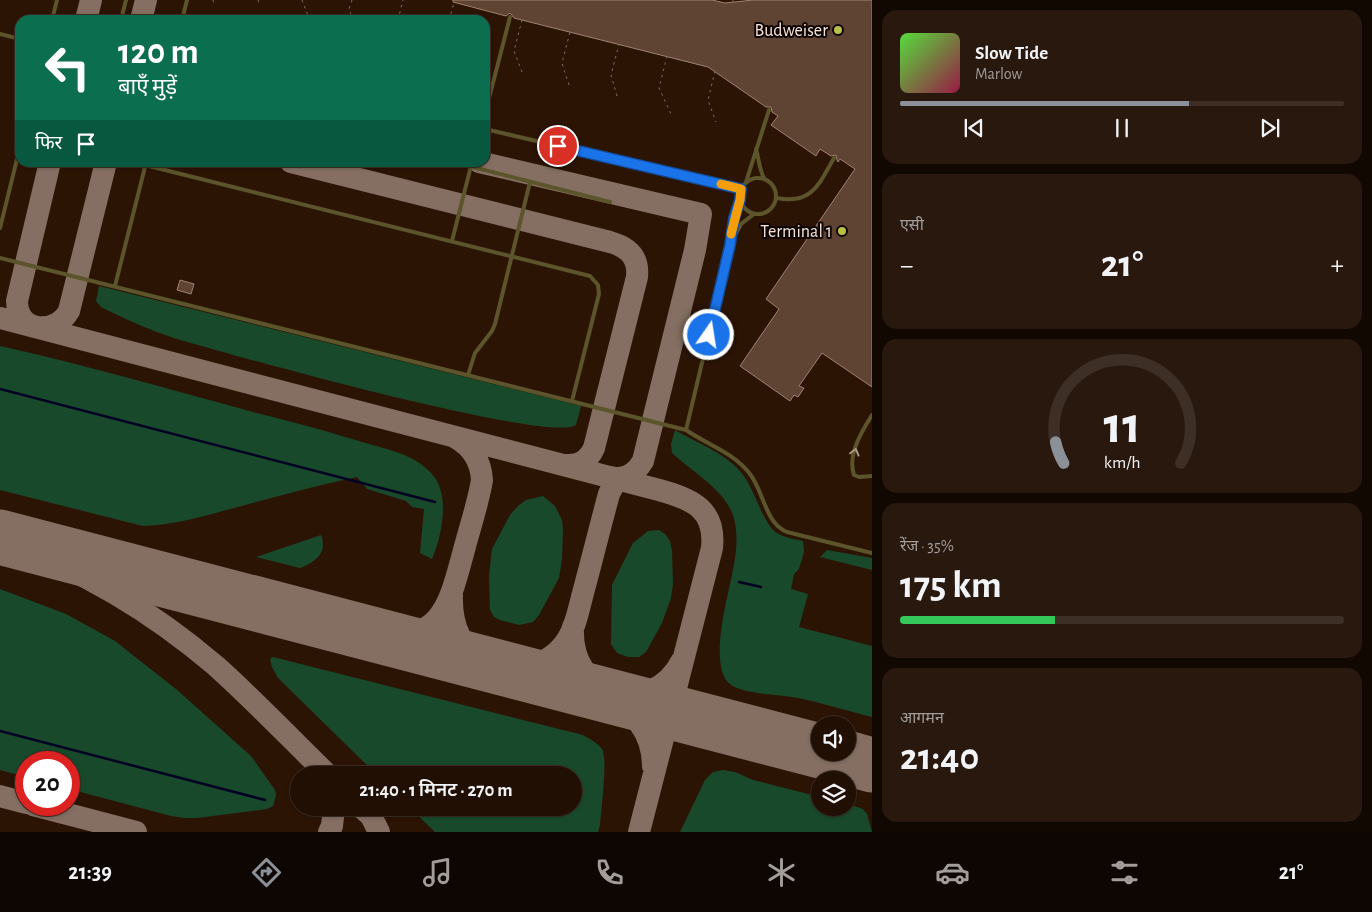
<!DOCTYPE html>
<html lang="hi">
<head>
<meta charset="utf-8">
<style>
	body { margin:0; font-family:"Alegreya Sans","Noto Sans Devanagari",sans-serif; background:#29180e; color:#f1f3f6; height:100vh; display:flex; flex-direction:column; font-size:19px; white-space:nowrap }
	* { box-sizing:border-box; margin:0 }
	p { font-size:16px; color:#a29c9a }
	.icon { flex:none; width:28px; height:28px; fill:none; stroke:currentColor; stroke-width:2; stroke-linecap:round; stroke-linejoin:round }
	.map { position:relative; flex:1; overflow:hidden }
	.side { display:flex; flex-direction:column; gap:10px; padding:10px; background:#120802; width:500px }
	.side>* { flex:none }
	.banner { position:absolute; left:15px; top:15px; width:475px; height:152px; border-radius:15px; box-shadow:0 1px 4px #0004,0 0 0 1px #3e2f26; background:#0b6e4f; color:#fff; overflow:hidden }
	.tools { position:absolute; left:811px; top:716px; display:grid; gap:10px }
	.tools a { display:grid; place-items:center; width:45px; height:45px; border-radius:50%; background:#210f04; box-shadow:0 1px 4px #0004,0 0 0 1px #3e2f26; font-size:25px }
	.speed { position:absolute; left:15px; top:751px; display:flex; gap:10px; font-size:25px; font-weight:700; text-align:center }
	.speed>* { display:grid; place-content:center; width:65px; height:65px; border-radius:50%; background:#210f04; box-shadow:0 1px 4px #0004,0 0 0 1px #3e2f26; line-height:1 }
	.speed .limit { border:8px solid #d22; background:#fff; color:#111 }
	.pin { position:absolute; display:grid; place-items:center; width:42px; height:42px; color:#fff; margin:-21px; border:2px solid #fff; border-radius:50%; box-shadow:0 1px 5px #0007 }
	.me { position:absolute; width:55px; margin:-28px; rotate:13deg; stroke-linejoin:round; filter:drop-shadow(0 0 4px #0008) }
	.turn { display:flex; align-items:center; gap:18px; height:105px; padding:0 20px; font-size:22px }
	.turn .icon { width:65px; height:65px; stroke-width:2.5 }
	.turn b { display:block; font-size:35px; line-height:42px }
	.then { display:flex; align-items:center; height:48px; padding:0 20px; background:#0003; gap:10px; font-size:19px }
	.big { font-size:38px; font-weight:600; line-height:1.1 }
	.side .widget { flex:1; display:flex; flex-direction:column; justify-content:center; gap:8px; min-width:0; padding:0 18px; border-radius:15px; background:#29180e }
	.side .dial { align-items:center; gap:0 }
	.dial svg { height:130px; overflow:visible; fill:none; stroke:#3e2f26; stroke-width:7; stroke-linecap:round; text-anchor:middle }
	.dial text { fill:#f1f3f6; stroke:none }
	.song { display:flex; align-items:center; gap:15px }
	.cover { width:60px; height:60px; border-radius:8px; background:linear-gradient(135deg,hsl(110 70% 55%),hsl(340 70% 35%)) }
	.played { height:5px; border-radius:2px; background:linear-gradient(90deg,#8c9099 65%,#3e2f26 65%) }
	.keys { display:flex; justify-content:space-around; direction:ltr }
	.heat { display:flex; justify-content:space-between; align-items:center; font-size:28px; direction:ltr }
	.charge { height:8px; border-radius:4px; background:linear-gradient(90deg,#34c759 35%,#3e2f26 0) }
	.trip { position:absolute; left:290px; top:766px; width:292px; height:50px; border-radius:25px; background:#210f04; box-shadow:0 1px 4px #0004,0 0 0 1px #3e2f26; font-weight:600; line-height:50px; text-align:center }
	.dock { display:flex; height:80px; justify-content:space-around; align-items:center; background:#0d0602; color:#a29c9a }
	.dock .icon { width:35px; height:35px }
	.dock .selected { color:#8c9099 }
	.dock b { font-size:22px; color:#f1f3f6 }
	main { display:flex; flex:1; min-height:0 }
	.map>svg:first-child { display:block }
</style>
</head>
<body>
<main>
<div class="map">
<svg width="872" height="832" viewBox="0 0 872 832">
	<rect width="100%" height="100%" fill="#2c1405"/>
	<path fill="#19492b" d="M99,286L581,406L576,425C548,444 224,353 174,338C149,330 125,319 101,307L96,301Z
		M0,346C85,365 169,389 253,412C289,421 324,430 359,441C384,449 413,453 431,473C451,493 442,536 432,559L420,553L424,509L412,507L406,501L367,489L357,477C320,485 282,495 245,505C211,514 178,525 143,526L0,490Z
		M675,430C697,443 723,452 740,471C755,488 762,523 777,533C785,538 795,539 803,541L804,552L799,569L794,574L791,589L808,594L799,627L872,646V717C848,711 823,703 798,698C782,695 744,694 731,685C706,667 730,591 734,564C737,549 738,530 733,515C723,488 692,472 672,453L671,444Z
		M543,496L555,506L562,520L563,529L562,559L559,578L539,615L533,622L519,625L500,620L494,617L490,610L489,576L492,549L510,515L518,506L526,500Z
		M659,530L665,534L670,541L672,551L673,584L671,598L662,623L646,652L639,657H628L617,653L611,644L612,585L633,543L648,531Z
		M321,535C328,553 315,562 300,568L256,557Z
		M827,550L872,558V570L820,557Z
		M0,589L66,614L115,641L176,689L251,756L275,790L276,795L273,806L267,809L197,818H184L171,816L69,789V762H26V777L0,770Z
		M273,657L583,735C589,739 598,743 602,749C608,758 601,812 600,825L598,832H435L410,808H574V775H377L278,678L272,667L270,659Z
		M723,770L735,772L753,780L820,797V808H848V804L863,809L867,814L872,832H680L705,780L713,772Z"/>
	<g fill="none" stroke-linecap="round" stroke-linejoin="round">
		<path stroke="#000223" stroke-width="2.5" d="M0,389L435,502
			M739,582L761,587
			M0,731L265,800"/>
		<path stroke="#846f62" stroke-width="22" d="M86,20L91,0
			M141,20L146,0
			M50,162L17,301C17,332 55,336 69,311L106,162
			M291,162L610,242C628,247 639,257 637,277L594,448C589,460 579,466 566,465
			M479,162L701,214L695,250L643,461C636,473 625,481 611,477
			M0,318L659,490C692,499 716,509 712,548L639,832
			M0,540C79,568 153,612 216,666C255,701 291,739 328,775
			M452,595C451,622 458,646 483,660C512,676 549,667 567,640C576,626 579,608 583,593C592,560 600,527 609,494L614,484L624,477
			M573,627C569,702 652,692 653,766
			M375,635C443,642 449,605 464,550C470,527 478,504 482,480C481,462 472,447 456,438
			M613,697C642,697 667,689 681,662
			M869,764L872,766
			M0,796L26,803
			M33,805L136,832
			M362,808L371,816L379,832
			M329,832L332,826L334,808"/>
		<path stroke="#846f62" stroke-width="55" d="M0,537L820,751
			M825,752L872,765"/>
	</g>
	<path fill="#604433" stroke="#a1816f" d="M453,0H712L725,3L753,0H872V387L822,353L799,386L804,388L798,397L794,395L790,401L740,366L779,309L766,299L855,169L840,159L838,162L837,160L836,155L831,156L820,149L816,156L771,125L778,116L772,112L771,107H766L708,67L514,18L510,13L506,16L453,2Z
		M180,280L194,284L191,294L177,290Z"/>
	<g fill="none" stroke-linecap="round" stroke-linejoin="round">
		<path stroke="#7f6a5d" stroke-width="1" stroke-dasharray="2.5 4" stroke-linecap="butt" d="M213,0L214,4
			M258,0L260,6
			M302,0L309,18
			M352,0L349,9L353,20
			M733,2V0
			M398,20L403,0
			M449,20L454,3
			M522,20L514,51L522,72
			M667,56L659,88L671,114
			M715,71L708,100L716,122
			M569,85L562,63L570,32
			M617,96L611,75L619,44"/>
		<path stroke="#5c542a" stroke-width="4" d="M52,20L57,0
			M121,20L126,0
			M182,20L187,0
			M0,34L20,39
			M485,114L510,17
			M485,129L741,189
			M756,149C759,159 759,169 764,178
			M453,162L610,202
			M145,165L590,276L598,285L599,294L572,401
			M740 196a18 18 0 1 1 36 0a18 18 0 1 1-36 0Z
			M746,182L769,110
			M777,198C812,205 819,184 834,158
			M0,228L20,147
			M452,241L472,162
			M731,243L741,224L754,214
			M0,258L686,430C708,445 733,452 750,474C764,492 765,523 787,532L872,553
			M115,286L146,163
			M468,375L475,353L492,331L495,324L530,182
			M872,415C862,431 847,455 854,475L859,477L872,476
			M686,430L730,245L734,218L740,200"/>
	</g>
	<defs><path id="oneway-chevron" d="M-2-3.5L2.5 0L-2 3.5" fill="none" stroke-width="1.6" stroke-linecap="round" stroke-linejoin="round" transform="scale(1.25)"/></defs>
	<use stroke="#a99c82" href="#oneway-chevron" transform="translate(855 452) rotate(-75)"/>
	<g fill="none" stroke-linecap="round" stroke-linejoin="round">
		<defs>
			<path id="route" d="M558,146L741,189L740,200L734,218L730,245L709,335"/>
		</defs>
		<use href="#route" stroke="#114b97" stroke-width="12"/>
		<use href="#route" stroke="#1a73e8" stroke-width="9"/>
		<path stroke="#f59e0b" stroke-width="9" d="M721,184L741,189L740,200L731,234"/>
	</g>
	<g fill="#bac045" stroke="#0d0401" stroke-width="2">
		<circle cx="838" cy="30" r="5"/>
		<circle cx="842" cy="231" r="5"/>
	</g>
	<g text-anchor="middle" stroke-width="4" stroke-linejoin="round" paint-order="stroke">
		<g font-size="18" fill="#f6e4da" stroke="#0d0401" text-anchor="end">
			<text x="828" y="36">Budweiser</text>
			<text x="832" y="237">Terminal 1</text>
		</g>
	</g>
</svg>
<div class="tools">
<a><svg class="icon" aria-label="sound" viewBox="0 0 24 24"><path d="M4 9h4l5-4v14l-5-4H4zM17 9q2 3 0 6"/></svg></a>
<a><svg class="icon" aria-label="layers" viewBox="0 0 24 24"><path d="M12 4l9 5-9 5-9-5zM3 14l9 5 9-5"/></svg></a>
</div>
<div class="speed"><div class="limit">20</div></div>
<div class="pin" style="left:558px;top:146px;background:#d93025"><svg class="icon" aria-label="arrive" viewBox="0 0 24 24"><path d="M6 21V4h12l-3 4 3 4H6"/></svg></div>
<svg class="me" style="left:709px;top:335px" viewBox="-20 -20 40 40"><circle r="17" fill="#1a73e8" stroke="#fff" stroke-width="3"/><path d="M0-11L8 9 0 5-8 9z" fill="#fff"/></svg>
<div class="trip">21:40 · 1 मिनट · 270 m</div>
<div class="banner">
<div class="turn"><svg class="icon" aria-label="left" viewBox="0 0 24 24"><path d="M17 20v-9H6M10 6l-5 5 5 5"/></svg><div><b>120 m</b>बाएँ मुड़ें</div></div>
<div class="then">फिर<svg class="icon" aria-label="arrive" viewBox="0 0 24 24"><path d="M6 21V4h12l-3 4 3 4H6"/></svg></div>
</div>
</div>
<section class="side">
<div class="widget">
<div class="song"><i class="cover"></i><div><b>Slow Tide</b><p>Marlow</p></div></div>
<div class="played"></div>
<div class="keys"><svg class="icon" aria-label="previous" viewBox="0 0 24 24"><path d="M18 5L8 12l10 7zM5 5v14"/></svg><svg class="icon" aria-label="pause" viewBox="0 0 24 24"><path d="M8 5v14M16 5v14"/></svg><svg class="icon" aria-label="next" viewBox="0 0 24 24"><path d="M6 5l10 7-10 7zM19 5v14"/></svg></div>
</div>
<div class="widget"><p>एसी</p>
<div class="heat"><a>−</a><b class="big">21°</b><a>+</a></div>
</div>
<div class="widget dial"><svg viewBox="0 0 100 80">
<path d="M14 69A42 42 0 1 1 86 69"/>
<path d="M14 69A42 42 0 0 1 9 56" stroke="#8c9099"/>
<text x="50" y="56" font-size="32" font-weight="700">11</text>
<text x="50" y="72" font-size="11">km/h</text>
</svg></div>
<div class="widget"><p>रेंज · 35%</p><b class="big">175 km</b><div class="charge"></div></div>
<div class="widget"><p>आगमन</p><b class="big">21:40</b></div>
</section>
</main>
<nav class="dock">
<b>21:39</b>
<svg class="icon selected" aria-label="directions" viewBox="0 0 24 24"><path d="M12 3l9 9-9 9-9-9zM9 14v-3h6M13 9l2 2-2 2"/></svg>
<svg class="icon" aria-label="music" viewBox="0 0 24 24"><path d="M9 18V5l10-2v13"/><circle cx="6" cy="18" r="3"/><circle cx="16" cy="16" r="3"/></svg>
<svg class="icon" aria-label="phone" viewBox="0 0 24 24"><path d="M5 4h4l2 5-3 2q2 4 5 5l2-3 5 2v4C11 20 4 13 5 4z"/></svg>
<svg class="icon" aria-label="climate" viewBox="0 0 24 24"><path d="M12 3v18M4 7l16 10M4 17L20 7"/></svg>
<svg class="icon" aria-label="car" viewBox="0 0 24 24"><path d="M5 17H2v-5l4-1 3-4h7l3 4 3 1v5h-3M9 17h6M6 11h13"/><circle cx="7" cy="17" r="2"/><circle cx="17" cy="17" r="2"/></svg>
<svg class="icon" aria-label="filters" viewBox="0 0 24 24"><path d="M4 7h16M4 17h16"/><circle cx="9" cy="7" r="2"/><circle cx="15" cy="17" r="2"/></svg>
<b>21°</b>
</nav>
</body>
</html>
